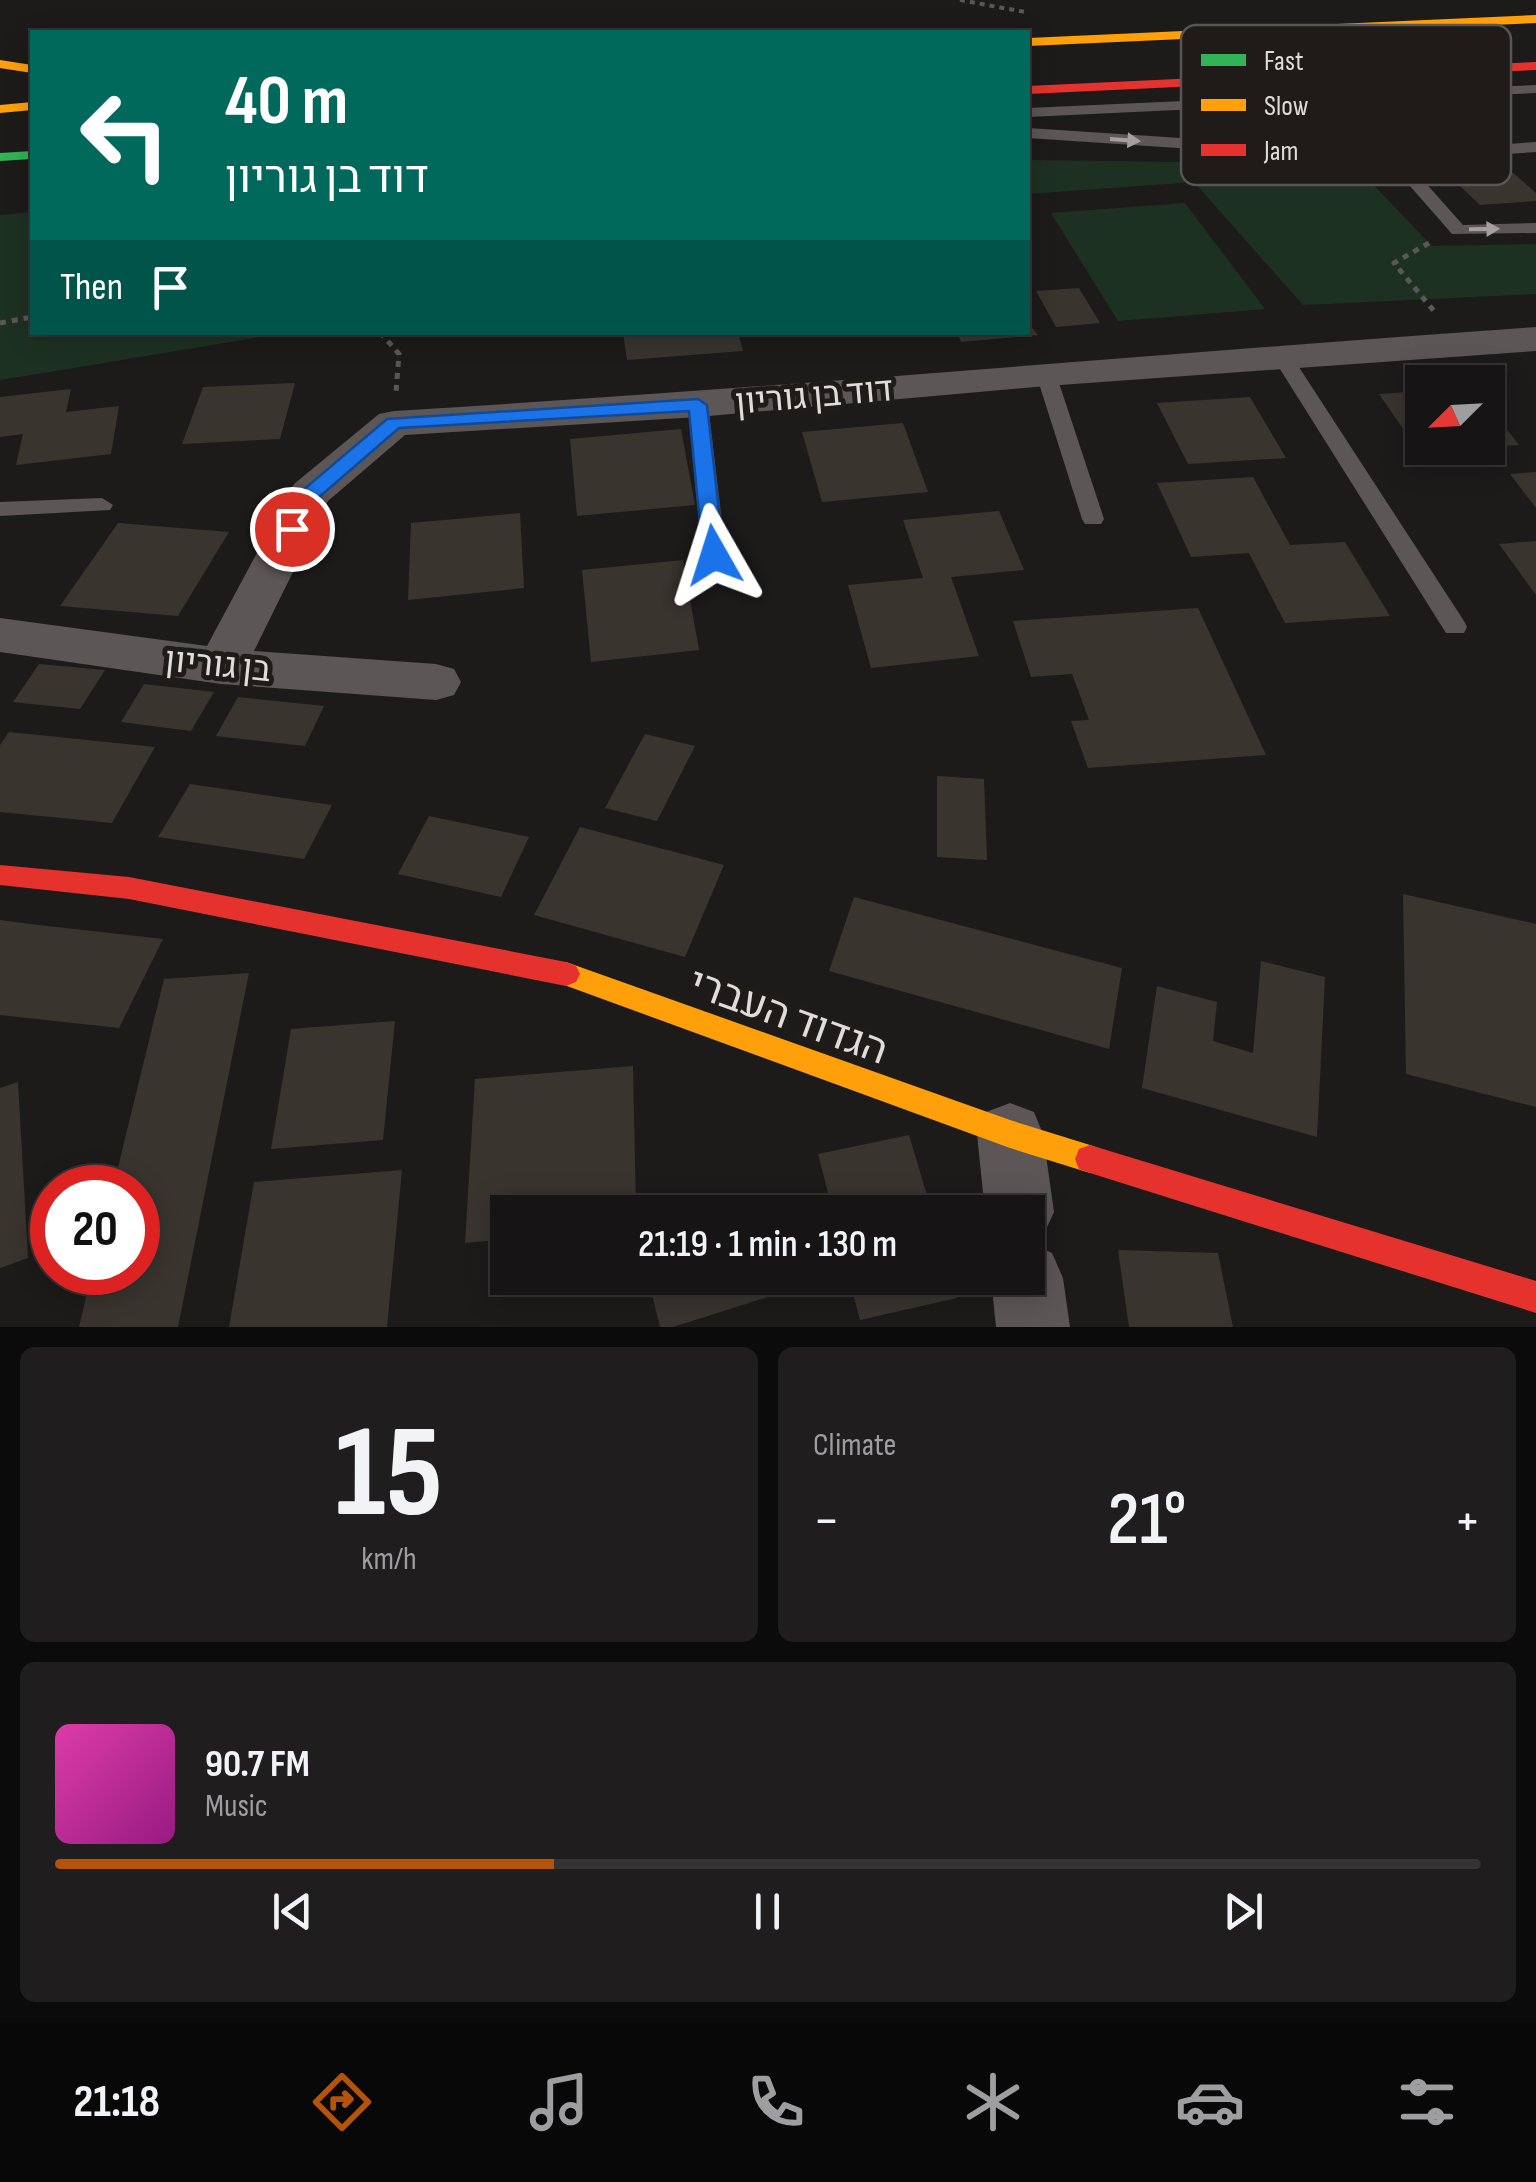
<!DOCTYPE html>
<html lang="en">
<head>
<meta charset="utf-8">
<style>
	body { margin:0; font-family:"Sofia Sans Condensed",Heebo,sans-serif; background:#1f1d1d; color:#f1f3f6; height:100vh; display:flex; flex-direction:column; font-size:38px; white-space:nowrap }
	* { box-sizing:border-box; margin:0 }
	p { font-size:32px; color:#9e9ea0 }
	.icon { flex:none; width:55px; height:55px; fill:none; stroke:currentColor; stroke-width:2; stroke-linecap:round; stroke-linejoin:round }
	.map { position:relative; height:1327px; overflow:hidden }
	.panel { display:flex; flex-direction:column; gap:20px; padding:20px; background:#0c0b0b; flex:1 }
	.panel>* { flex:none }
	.guide { position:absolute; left:30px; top:30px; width:1000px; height:305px; border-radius:0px; box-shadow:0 5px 25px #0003,0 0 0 2px #353334; background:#00695c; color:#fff; overflow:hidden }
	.needle { width:65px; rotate:246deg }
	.fabs { position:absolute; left:1405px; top:365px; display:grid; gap:20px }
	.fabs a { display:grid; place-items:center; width:100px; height:100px; border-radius:0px; background:#161414; box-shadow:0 5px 25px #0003,0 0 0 2px #353334; font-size:50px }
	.speed { position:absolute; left:30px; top:1165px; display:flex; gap:20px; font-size:50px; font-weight:700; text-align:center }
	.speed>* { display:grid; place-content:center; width:130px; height:130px; border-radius:50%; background:#161414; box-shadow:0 5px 25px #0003,0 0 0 2px #353334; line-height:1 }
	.speed .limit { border:15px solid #d22; background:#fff; color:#111 }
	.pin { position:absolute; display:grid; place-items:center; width:85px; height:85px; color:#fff; margin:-42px; border:5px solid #fff; border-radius:50%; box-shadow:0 2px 10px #0007 }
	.me { position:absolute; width:110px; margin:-55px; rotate:354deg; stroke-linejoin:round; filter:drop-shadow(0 0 8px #0008) }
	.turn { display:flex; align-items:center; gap:35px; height:210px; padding:0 30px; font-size:45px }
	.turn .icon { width:130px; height:130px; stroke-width:2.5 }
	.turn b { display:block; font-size:70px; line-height:85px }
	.then { display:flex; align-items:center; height:95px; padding:0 30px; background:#0003; gap:20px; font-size:38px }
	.big { font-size:75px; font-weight:600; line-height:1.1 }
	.panel .card { flex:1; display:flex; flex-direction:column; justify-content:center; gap:15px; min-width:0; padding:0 35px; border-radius:15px; background:#1f1d1d }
	.panel .dial { align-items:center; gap:0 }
	.dial b { font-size:130px; line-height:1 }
	.song { display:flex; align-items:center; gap:30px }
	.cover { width:120px; height:120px; border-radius:15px; background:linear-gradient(135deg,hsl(320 70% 55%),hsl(310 70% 35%)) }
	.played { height:10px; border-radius:5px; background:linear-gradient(90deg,#b45309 35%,#353334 35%) }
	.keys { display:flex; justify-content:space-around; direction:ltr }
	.heat { display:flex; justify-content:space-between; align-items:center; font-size:55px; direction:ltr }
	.panel .tiles { flex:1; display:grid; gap:20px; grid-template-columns:1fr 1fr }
	.card:last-child { grid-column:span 2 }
	.trip { position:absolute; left:490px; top:1195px; width:555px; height:100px; border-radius:0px; background:#161414; box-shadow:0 5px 25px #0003,0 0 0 2px #353334; font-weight:600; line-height:100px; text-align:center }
	.tabs { display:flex; height:160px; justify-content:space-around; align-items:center; background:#090808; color:#9e9ea0 }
	.tabs .icon { width:70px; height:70px }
	.tabs .active { color:#b45309 }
	.tabs b { font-size:45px; color:#f1f3f6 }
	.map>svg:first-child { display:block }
</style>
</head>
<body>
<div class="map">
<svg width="1536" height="1327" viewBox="0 0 1536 1327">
	<rect width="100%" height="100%" fill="#1d1b1a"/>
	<path fill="#1d3122" d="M1028,160L1245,163L1362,173L1432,246L1536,244V294L1303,305L1194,182L1028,194Z
		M1185,203L1265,309L1118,321L1051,213Z
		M32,212V332L284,333L0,380V215Z"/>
	<path fill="#39342e" d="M1494,156L1536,193V201L1480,205L1433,160Z
		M1079,288L1100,323L1056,327L1036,291Z
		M1028,323L1038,335L961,342L957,332H1028Z
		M623,332H738L743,351L627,360Z
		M295,383L280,439L182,444L203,387Z
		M71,389L66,412L119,406L111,454L16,465L23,434L0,437V397Z
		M1422,391V448L1436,450L1419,452L1379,394Z
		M1250,397L1286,458L1188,464L1157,403Z
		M1488,405L1519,445L1488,447Z
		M903,423L928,492L822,502L802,432Z
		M681,429L695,505L577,516L570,439Z
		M1536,472V508L1510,474Z
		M1253,477L1290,545L1345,542L1390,616L1285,623L1249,553L1191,557L1157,483Z
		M999,511L1024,570L951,577L979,656L871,668L848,585L923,578L903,520Z
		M520,513L524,588L408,600L411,523Z
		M118,523L229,532L178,616L60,606Z
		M1536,541V595L1499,544Z
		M683,560L699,650L591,662L582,570Z
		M1198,608L1266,755L1088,768L1071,721L1089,720L1072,674L1031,677L1013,621Z
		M39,664L105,670L80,709L13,702Z
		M144,684L214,692L191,731L121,722Z
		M238,697L324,706L305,746L216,736Z
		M9,732L155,747L112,823L0,812V745Z
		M645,734L695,746L657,821L605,808Z
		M937,776L984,779L987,860L937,857Z
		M190,784L332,805L304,859L158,837Z
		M429,816L529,837L501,897L398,874Z
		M580,827L724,865L685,957L534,915Z
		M1403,894L1536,924V1107L1406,1074Z
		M854,897L1122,968L1109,1049L829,971Z
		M0,920L30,924L163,939L119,1028L0,1015Z
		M1261,961L1325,977L1317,1137L1142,1088L1157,986L1217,1002L1213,1041L1253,1053Z
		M249,973L178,1327H79L92,1272H138V1188H113L164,979Z
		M395,1021L383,1140L271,1149L291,1029Z
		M633,1066L636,1212H508V1239L465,1243L475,1079Z
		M18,1082L28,1258L0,1268V1088Z
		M909,1135L932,1212H833L818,1154Z
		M402,1170L387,1327H229L254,1182Z
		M1118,1250L1218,1253L1233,1327H1129Z
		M648,1278H804L806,1285L673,1327H660Z
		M849,1278H951L957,1298L860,1320Z"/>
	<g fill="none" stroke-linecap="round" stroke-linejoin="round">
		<path stroke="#5b5757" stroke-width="4" stroke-dasharray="5 5" stroke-linecap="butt" d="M960,0L1025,12"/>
		<path stroke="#5b5757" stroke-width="5" stroke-dasharray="6 6" stroke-linecap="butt" d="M1429,243L1394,263L1434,311
			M0,323L32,317
			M380,332L399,354L396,392"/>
		<path fill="#5d5656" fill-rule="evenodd" d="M1536,85V93L1028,117V108Z
			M1028,128L1394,152L1536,142V152L1406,161L1463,225L1536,223V233L1452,234L1389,162L1028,138Z
			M1283,352L1293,358L1464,621L1467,627L1464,633H1446L1273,358Z
			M1046,368L1056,374L1104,519L1101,524H1085L1082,519L1036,374Z
			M698,399L708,405L726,555L714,563L702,555L688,405Z
			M102,498L113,505L110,510L0,516V502Z"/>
		<path fill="#5d5656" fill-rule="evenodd" d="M1536,327V351L1046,386L698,417L405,435L328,501L254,651L436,664L454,669L461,682L454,695L436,700L221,684L0,652V618L207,646L294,484L379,414L394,411C775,388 1155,354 1536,327Z
			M1010,1103L1034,1112L1043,1134L1054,1212L1043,1236L1028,1242L1052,1253L1063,1278L1070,1327H996L991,1278H1028V1212H985L977,1134L986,1112Z"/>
		<path fill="#30b455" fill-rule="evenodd" d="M32,151V159L0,161V153Z"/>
		<path fill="#ff9f0a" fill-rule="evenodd" d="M1536,15V23L1028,46V38Z
			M0,60L32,65V73L0,68Z
			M32,102V110L0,113V105Z
			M566,962L1010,1120L1090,1145L1101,1149L1105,1159L1101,1169L1090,1173L1010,1148L556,982L552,974L556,966Z"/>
		<path fill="#e5322d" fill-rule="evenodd" d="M1536,62V70L1028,94V86Z
			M0,865L129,877L566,962L576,966L580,974L576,982L566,986L129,899L0,885Z
			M1090,1145L1536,1281V1313L1090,1173L1079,1169L1075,1159L1079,1149Z"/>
	</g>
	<defs><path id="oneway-solid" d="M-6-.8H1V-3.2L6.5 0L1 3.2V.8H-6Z" transform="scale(2.5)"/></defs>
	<g fill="#a4a0a0">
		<use href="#oneway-solid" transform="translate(1125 140) rotate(4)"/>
		<use href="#oneway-solid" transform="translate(1484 229) rotate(-1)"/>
	</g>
	<path fill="#1a73e8" stroke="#114b97" stroke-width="2.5" d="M698,399L707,405L724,555L721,560H706L703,555L689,411L399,428L318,498L299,533H285L282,529L303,490L387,419Z"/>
	<g text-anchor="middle" stroke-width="10" stroke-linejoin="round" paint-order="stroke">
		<g font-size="35" fill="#dfdddc" stroke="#1e1b19">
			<text transform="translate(814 395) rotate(-5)" y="12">דוד בן גוריון</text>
			<text transform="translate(218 664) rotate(6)" y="12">בן גוריון</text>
		</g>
		<g font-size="42" fill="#dfdddc" stroke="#1e1b19">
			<text transform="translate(789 1015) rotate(20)" y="15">הגדוד העברי</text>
		</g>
	</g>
	<rect x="1181" y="25" width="330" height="160" rx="15" fill="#1e1b19" stroke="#585554" stroke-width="2.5"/>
	<rect x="1201" y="54" width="45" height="12" fill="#30b455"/>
	<rect x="1201" y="99" width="45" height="12" fill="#ff9f0a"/>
	<rect x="1201" y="144" width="45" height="12" fill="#e5322d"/>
	<g font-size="28" fill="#dfdddc">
		<text x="1264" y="70">Fast</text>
		<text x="1264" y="115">Slow</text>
		<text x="1264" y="160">Jam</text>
	</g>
</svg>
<div class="fabs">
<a><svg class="needle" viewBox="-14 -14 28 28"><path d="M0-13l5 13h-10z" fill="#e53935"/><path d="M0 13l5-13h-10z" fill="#9e9ea0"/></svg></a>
</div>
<div class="speed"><div class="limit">20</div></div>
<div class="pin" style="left:292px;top:529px;background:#d93025"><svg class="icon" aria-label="arrive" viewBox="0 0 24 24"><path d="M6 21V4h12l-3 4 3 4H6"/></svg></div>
<svg class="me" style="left:714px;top:555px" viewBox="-20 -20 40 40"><path d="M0-17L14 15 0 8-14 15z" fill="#1a73e8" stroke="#fff" stroke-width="4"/></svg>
<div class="trip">21:19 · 1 min · 130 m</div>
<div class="guide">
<div class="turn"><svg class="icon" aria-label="left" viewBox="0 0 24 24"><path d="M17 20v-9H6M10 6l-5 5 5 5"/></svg><div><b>40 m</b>דוד בן גוריון</div></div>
<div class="then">Then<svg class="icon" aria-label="arrive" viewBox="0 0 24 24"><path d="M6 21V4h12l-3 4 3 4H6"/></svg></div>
</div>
</div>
<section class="panel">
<div class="tiles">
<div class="card dial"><b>15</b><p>km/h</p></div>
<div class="card"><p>Climate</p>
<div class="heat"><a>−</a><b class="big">21°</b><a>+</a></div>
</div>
<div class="card">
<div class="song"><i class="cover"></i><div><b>90.7 FM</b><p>Music</p></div></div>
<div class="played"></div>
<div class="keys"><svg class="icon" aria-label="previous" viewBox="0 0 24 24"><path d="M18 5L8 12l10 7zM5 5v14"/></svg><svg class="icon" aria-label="pause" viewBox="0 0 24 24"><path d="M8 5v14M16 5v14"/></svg><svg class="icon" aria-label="next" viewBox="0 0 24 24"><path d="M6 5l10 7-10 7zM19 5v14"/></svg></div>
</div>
</div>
</section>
<nav class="tabs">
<b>21:18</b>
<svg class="icon active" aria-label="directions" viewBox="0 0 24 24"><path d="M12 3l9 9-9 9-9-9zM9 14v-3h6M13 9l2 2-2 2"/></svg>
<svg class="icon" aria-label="music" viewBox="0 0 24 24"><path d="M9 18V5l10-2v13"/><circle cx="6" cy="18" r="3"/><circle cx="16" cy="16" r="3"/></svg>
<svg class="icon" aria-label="phone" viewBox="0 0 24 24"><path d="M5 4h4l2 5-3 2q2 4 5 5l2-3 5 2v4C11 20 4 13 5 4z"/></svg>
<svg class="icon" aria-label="climate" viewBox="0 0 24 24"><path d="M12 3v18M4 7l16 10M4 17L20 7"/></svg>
<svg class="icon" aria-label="car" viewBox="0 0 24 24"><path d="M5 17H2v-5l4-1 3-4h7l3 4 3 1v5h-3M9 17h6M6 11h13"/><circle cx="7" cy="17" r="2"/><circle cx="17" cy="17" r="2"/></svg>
<svg class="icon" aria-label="filters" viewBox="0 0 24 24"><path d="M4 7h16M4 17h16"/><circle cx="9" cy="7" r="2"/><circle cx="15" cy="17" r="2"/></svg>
</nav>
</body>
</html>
